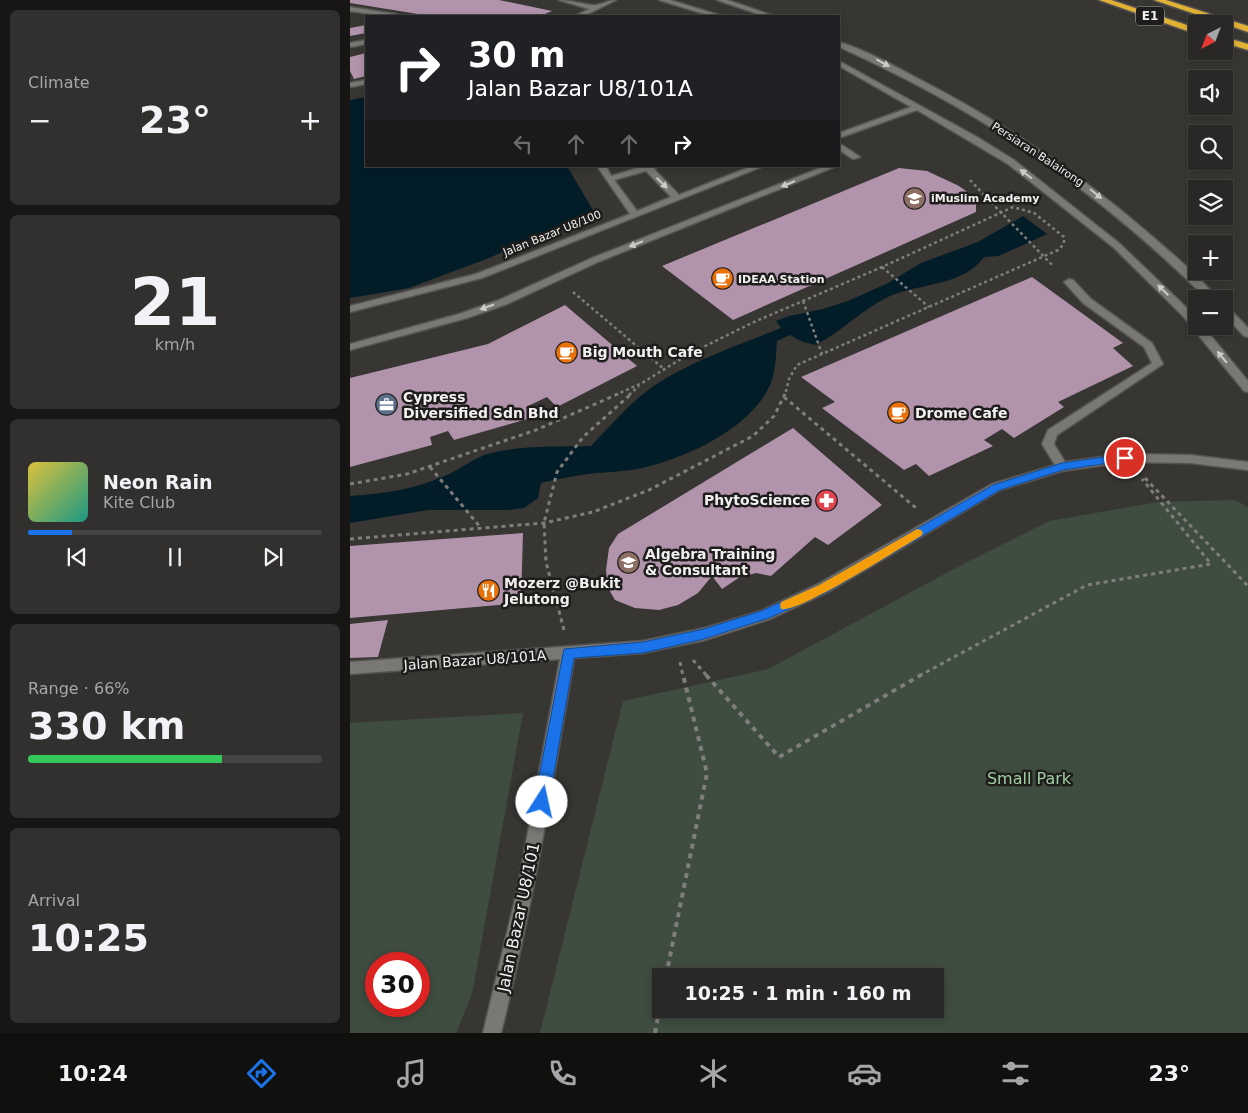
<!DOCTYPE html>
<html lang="en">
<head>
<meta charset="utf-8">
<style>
	body { margin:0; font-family:"DejaVu Sans",sans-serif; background:#31302e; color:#f1f3f6; height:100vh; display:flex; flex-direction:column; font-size:19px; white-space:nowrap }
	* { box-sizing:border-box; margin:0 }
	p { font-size:16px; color:#a5a6a7 }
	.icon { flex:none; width:28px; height:28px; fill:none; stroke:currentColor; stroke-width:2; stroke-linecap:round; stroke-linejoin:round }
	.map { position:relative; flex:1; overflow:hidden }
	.side { display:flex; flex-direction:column; gap:10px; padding:10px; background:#171615; width:350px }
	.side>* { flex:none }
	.guide { position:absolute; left:15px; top:15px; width:475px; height:152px; border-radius:0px; box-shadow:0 2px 8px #0003,0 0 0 1px #454443; background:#202124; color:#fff; overflow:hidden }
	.needle { width:32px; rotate:222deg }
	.tools { position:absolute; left:838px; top:15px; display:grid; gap:10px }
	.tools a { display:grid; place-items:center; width:45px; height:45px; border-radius:0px; background:#292826; box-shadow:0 2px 8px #0003,0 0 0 1px #454443; font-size:25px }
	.speed { position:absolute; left:15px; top:952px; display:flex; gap:10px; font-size:25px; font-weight:700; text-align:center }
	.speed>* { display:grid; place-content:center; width:65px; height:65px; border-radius:50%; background:#292826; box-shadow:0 2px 8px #0003,0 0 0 1px #454443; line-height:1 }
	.speed .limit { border:8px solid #d22; background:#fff; color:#111 }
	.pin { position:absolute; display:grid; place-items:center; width:42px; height:42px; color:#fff; margin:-21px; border:2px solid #fff; border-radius:50%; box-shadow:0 1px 5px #0007 }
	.me { position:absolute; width:55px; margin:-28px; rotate:10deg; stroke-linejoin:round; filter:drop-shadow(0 0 4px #0008) }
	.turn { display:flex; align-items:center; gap:18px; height:105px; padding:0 20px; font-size:22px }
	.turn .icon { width:65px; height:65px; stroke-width:2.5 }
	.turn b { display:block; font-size:35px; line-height:42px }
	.lanes { display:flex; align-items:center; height:48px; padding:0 20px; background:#0003; justify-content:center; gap:25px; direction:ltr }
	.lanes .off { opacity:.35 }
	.big { font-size:38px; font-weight:700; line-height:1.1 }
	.side .widget { flex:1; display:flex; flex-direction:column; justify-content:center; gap:8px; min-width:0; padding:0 18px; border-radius:8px; background:#31302e }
	.side .dial { align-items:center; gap:0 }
	.dial b { font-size:65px; line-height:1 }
	.song { display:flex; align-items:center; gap:15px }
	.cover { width:60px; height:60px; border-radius:8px; background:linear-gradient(135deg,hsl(50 70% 55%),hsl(170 70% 35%)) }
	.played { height:5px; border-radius:2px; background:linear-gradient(90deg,#1a73e8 15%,#454443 15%) }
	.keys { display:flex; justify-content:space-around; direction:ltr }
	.heat { display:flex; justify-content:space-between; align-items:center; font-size:28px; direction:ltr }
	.charge { height:8px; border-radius:4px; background:linear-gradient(90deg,#34c759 66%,#454443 0) }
	.trip { position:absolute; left:302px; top:968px; width:292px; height:50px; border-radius:0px; background:#292826; box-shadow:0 2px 8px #0003,0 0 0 1px #454443; font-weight:700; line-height:50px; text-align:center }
	.tabs { display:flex; height:80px; justify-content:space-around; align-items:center; background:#10100f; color:#a5a6a7 }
	.tabs .icon { width:35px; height:35px }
	.tabs .active { color:#1a73e8 }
	.tabs b { font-size:22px; color:#f1f3f6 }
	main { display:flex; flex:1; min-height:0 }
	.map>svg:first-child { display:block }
</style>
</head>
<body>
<main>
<section class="side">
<div class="widget"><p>Climate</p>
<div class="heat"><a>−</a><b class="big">23°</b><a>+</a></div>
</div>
<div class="widget dial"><b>21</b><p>km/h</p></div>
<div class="widget">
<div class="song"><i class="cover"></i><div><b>Neon Rain</b><p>Kite Club</p></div></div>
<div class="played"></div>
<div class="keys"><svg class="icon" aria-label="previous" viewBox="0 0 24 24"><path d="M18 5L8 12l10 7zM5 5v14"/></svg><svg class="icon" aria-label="pause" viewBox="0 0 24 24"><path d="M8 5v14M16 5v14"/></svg><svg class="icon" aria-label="next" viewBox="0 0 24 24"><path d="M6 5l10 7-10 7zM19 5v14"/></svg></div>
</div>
<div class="widget"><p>Range · 66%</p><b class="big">330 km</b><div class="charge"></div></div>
<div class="widget"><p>Arrival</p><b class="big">10:25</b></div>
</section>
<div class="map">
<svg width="898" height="1033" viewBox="0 0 898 1033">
	<rect width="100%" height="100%" fill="#373633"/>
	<path fill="#3e4d3f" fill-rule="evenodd" d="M885,500L898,507V1033H190L273,701L418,669L617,562L699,521L808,502ZM311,976H586V1009H311Z
		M173,713L122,994L106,1033H0V723ZM26,964H69V1006H26Z"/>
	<path fill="#021d28" d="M16,97V166H217L244,212L139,258L59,288L0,298V100Z
		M673,216L697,234L649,256L634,257C613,286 571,283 540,296C514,308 492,331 466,345L453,342L440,335L427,341C426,355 426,371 420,385C402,426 344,454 304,465C278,473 251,471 225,476C214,478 202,480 191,483L188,498L174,508L158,510H78L0,523V496C34,494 66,489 97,475C112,468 125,457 141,453C173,445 209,447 241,446C262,424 282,400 308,383C347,359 389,345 431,328L426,321L439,316L473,309L498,301L538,283L571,263L628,242Z"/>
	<path fill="#b193ac" d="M0,0H149L202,11L190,16H80L0,3Z
		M16,25V33L0,36V28Z
		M16,53V76L4,79L0,71V57Z
		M549,168L577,171L609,186L619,193L626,204V212L383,320L312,266Z
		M682,277L773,343L763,348L783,366L708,402L714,407L664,438L652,429L634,440L643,446L579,476L566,464L554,470L472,408L485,402L451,377Z
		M215,305L287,366L207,407L197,397L176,407L181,418L104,440L98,431L80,437L82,445L0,467V378L138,344Z
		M443,428L532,505L478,545L465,537L421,576L406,573L390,577L372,589L362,576L348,593L328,605L309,610L285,608L265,600L258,588L256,570L259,548L268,534Z
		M173,533L171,603L0,618V546Z
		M38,620L28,657L0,658V624Z"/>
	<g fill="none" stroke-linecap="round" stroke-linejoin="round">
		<defs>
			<path id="minor" d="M209,0C218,0 241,6 246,5C254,4 258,0 266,0L234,16H225L239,9Z
				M309,0H320L372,16H361Z
				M367,0H377L424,16H414Z
				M0,7L46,14L50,16H34L0,11Z
				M16,40V44L0,47V43Z
				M489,42C515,50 541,64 565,77C651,121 732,175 804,238C826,257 850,277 868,299H857C746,189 631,111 489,47Z
				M489,61L627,137L664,160L769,243L840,311L846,319V326H853L898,381V392L894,391L832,315L763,247L658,164L567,110L489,138V133L561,107L489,66Z
				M16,80V84L0,87V83Z
				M489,145H492L510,157L503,159L489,150Z
				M247,166H256L261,176L294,166H308L304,169L329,195L402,166H414L132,278L0,312V306L126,274L280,214ZM296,171L321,197L287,211L264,180Z
				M475,166H487L248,262L157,304L117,318L0,350V344L109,314L149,300L242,258Z
				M719,279L723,280L741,299L802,343L813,364L707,435L704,444L715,462L775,454L840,455L898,462V470L840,463L775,462L712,471L650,490L478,592L420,619L355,640L293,653L224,658C203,783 182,909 151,1033H133L167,891L210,659L0,674V662L293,641L355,628L411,611L468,584L642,484L705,465L692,444L698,430L802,363L794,347L733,303L714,282Z
				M874,306L878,307L898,328V337L894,336L874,315Z"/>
			<path id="highway" d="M749,0H761L846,28V34Z
				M804,0H816L898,26V32Z
				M874,37L898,44V50L874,43Z"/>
		</defs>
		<use href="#minor" stroke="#555452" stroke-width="3"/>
		<use href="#highway" stroke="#555452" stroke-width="3"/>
		<path stroke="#7f7e7c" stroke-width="2.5" stroke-dasharray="3 3" stroke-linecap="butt" d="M620,180L637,198
			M532,267L579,307
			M223,292L315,370
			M453,301L472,354
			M265,395L292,383L339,354L404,322L532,267L663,207L684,213L714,237V244L708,250L447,365L439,379L435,395
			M279,395L289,386"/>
		<path stroke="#7f7e7c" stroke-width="3" stroke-dasharray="4 4" stroke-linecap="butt" d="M434,397L566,508
			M80,467L131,528
			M795,478L898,586
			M0,484L57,474L186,430L268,394
			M0,539L194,523L243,512L299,490L403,436L424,416L435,394
			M214,630L196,562L194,523L207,472L233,437L281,394
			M343,660L357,676
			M330,662L333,676
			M569,676L737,585L861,564L792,479"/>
		<path stroke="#7f7e7c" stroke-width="4" stroke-dasharray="5 5" stroke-linecap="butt" d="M356,675L429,757L571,675
			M316,976L357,773L333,675
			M305,1033L311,1001"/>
		<use href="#minor" fill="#7a7875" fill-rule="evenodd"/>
		<use href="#highway" fill="#e1b233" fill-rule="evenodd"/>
		<path stroke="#7f7e7c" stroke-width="2.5" stroke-dasharray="3 3" stroke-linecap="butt" d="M637,198L703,266"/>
	</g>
	<defs><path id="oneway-solid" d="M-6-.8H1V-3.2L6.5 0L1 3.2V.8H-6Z" transform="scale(1.25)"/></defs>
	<g fill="#cdccca">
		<use href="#oneway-solid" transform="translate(533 63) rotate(28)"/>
		<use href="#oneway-solid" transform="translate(676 174) rotate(-143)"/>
		<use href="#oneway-solid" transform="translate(312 183) rotate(45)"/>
		<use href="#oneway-solid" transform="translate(438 184) rotate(158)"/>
		<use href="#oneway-solid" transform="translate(746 194) rotate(39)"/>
		<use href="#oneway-solid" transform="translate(286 244) rotate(158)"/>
		<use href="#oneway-solid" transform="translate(813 290) rotate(-136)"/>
		<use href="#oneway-solid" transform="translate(137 307) rotate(161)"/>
		<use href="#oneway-solid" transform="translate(872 357) rotate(-130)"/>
	</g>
	<path fill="#1a73e8" stroke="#114b97" d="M775,454L779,455L781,458L779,460L713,470L650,490L477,592L419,618L354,639L293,653L224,658L199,802L197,807L192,809L186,807L184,802L214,649L293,642L354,629L411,611L469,585L643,485L712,463Z"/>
	<path fill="#f59e0b" d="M567,529L571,530L573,533L571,536C550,548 448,614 431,609L430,605L431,602L469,585Z"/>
	<defs>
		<symbol id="school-disc" viewBox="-11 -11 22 22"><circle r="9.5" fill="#8d6e63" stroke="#1e1d1c"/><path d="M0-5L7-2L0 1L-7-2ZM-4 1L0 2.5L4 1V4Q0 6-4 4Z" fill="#fff"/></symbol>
		<symbol id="cafe-disc" viewBox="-11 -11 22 22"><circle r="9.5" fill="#e8710a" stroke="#1e1d1c"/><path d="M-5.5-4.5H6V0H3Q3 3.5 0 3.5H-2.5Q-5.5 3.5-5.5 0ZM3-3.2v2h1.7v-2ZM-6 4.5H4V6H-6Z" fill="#fff"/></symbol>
		<symbol id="office-disc" viewBox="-11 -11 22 22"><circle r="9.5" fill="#5c6f8a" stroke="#1e1d1c"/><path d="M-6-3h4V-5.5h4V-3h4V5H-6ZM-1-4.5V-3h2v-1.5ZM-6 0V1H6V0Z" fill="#fff"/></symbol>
		<symbol id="pharmacy-disc" viewBox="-11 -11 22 22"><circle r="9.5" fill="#e0444e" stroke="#1e1d1c"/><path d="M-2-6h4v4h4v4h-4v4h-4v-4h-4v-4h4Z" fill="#fff"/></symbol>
		<symbol id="restaurant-disc" viewBox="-11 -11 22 22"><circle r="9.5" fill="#e8710a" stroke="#1e1d1c"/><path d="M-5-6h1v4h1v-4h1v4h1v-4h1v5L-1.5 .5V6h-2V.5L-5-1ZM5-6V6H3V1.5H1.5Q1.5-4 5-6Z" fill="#fff"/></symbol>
	</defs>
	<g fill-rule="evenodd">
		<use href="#school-disc" x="552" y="186" width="25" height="25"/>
		<use href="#cafe-disc" x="360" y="266" width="25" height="25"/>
		<use href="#cafe-disc" x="204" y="340" width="25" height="25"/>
		<use href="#office-disc" x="24" y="392" width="25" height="25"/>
		<use href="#cafe-disc" x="536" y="400" width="25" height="25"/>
		<use href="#pharmacy-disc" x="464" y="488" width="25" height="25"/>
		<use href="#school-disc" x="266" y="550" width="25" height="25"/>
		<use href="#restaurant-disc" x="126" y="578" width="25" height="25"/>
	</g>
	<g text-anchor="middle" stroke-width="5" stroke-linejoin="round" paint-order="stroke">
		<g font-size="11" fill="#f1f0ef" stroke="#1e1d1c">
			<text transform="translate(688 154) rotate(33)" y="4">Persiaran Balairong</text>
			<text transform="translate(202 233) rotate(-22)" y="4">Jalan Bazar U8/100</text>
		</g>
		<g font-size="11" font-weight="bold" fill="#f1f0ef" stroke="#1e1d1c" text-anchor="start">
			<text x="581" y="202">iMuslim Academy</text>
			<text x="388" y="283">IDEAA Station</text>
		</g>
		<rect fill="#1e1d1c" stroke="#b2b1b0" stroke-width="1" x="786" y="6.5" width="28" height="19" rx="4"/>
		<g font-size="12" font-weight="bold" fill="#f1f0ef">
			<text x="800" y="20">E1</text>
		</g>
		<g font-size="14" font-weight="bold" fill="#f1f0ef" stroke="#1e1d1c" text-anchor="start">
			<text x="232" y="357">Big Mouth Cafe</text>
			<text x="53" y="402">Cypress<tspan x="53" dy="16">Diversified Sdn Bhd</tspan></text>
			<text x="565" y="418">Drome Cafe</text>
			<text x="460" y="505" text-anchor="end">PhytoScience</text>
			<text x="295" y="559">Algebra Training<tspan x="295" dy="16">&amp; Consultant</tspan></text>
			<text x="154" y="588">Mozerz @Bukit<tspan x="154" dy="16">Jelutong</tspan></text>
		</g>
		<g font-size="14" fill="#f1f0ef" stroke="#1e1d1c">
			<text transform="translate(125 660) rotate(-4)" y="5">Jalan Bazar U8/101A</text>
		</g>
		<g font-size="16" fill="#a0cfa2" stroke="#1e1d1c">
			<text x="679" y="784">Small Park</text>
		</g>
		<g font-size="16" fill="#f1f0ef" stroke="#1e1d1c">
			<text transform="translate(168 917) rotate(-78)" y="6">Jalan Bazar U8/101</text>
		</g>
	</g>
</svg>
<div class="tools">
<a><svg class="needle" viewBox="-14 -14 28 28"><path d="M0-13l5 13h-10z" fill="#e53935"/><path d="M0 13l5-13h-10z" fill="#a5a6a7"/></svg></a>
<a><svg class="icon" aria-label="sound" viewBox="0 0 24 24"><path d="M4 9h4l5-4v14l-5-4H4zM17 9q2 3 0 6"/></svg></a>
<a><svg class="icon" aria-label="search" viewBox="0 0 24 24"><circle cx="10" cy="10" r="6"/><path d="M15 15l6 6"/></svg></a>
<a><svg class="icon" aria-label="layers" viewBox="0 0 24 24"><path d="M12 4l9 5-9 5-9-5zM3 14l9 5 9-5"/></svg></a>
<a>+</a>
<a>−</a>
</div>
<div class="speed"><div class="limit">30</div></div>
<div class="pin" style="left:775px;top:458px;background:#d93025"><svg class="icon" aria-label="arrive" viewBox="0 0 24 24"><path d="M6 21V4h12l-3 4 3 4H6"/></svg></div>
<svg class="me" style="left:192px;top:802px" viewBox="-20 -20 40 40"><circle r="19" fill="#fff"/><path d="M0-13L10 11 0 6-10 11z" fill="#1a73e8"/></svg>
<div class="trip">10:25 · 1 min · 160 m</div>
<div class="guide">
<div class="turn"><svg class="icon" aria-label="right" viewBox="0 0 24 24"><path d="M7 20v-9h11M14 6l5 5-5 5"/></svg><div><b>30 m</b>Jalan Bazar U8/101A</div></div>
<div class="lanes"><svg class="icon off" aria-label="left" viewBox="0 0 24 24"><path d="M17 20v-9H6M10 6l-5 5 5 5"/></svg><svg class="icon off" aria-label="ahead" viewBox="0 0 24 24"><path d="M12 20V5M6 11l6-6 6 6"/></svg><svg class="icon off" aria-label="ahead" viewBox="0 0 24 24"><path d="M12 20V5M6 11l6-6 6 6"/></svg><svg class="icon" aria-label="right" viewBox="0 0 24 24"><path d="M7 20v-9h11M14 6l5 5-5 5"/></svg></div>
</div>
</div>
</main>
<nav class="tabs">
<b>10:24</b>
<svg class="icon active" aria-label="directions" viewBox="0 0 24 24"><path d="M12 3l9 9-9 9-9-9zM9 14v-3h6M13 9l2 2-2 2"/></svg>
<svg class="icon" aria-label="music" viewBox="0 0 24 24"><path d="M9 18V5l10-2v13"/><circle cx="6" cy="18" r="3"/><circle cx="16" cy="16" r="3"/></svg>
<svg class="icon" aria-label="phone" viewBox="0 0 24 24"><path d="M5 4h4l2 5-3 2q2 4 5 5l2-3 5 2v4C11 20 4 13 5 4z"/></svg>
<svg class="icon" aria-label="climate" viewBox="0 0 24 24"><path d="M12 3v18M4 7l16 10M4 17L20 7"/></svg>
<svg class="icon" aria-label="car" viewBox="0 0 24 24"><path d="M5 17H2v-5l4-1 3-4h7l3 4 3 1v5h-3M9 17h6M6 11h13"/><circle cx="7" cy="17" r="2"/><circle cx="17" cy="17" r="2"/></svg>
<svg class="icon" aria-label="filters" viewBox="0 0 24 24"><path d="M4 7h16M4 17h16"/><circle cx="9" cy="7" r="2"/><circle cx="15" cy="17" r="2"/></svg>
<b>23°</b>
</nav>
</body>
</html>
